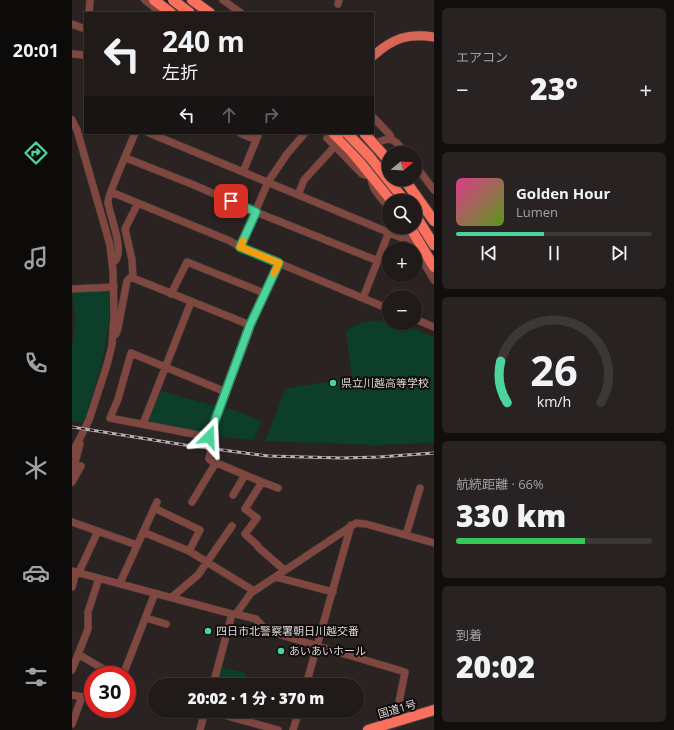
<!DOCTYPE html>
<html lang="ja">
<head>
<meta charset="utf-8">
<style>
	body { margin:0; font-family:"Open Sans","Noto Sans JP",sans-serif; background:#282322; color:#f1f3f6; height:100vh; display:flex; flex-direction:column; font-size:15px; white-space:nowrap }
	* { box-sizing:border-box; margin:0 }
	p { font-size:13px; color:#a2a1a2 }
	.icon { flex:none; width:22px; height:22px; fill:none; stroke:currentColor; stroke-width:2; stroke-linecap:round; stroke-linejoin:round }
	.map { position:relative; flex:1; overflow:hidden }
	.side { display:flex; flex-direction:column; gap:8px; padding:8px; background:#120e0e; width:240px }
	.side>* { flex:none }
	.hud { position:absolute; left:12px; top:12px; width:290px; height:122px; border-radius:0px; box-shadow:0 1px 3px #0004,0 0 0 1px #3d3838; background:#201a19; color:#f1f3f6; overflow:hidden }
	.needle { width:26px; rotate:72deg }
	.fabs { position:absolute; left:310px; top:146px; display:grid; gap:8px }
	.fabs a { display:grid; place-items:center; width:40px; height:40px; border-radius:50%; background:#201a19; box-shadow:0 1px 3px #0004,0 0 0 1px #3d3838; font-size:20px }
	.speed { position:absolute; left:12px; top:666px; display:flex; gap:8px; font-size:20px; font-weight:700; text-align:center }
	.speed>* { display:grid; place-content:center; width:52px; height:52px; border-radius:50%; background:#201a19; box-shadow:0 1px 3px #0004,0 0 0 1px #3d3838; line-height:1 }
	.speed .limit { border:6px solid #d22; background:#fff; color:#111 }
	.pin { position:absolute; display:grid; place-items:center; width:34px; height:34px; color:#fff; margin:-17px; border-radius:8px; box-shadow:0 2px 6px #0006 }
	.me { position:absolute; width:44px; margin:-22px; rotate:21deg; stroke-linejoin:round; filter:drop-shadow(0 0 3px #0008) }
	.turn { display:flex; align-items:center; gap:14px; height:84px; padding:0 12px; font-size:18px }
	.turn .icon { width:52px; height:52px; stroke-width:2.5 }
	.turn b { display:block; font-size:28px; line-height:34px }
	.lanes { display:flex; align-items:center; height:38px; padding:0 12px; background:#0003; justify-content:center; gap:20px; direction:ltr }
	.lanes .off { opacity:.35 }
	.big { font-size:30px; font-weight:800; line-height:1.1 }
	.side .tile { flex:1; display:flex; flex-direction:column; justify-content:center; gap:6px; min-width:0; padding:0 14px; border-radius:6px; background:#282322 }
	.side .dial { align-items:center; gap:0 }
	.dial svg { height:104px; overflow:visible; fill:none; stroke:#3d3838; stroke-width:7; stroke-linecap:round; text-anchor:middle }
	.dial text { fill:#f1f3f6; stroke:none }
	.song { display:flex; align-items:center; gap:12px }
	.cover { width:48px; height:48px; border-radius:6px; background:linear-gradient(135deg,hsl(330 70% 55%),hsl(90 70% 35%)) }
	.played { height:4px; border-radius:2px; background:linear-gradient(90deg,#4bd49b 45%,#3d3838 45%) }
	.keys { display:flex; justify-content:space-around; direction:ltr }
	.heat { display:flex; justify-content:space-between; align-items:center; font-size:22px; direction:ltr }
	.charge { height:6px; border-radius:3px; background:linear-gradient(90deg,#34c759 66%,#3d3838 0) }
	.trip { position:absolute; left:76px; top:678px; width:216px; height:40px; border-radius:20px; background:#201a19; box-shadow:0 1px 3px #0004,0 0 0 1px #3d3838; font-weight:800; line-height:40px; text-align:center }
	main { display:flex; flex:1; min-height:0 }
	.tabs { display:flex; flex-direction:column; width:72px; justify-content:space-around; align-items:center; background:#0d0a0a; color:#a2a1a2 }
	.tabs .icon { width:28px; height:28px }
	.tabs .selected { color:#4bd49b }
	.tabs b { font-size:18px; color:#f1f3f6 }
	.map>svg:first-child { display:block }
</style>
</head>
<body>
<main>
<nav class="tabs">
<b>20:01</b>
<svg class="icon selected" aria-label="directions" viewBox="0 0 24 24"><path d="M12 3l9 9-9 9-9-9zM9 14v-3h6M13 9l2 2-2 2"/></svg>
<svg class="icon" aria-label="music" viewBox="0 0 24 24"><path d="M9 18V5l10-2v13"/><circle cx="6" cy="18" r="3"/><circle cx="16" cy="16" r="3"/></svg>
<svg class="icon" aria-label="phone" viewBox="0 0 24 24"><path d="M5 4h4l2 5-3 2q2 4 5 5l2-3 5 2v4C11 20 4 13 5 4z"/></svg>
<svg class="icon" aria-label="climate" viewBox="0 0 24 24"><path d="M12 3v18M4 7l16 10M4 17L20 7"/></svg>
<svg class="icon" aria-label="car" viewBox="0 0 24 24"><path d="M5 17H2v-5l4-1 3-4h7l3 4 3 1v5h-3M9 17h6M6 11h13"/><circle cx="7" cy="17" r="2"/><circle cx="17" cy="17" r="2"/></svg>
<svg class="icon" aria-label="filters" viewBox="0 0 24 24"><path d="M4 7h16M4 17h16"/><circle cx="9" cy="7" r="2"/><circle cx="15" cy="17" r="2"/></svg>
</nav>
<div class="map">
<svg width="362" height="730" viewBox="0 0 362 730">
	<rect width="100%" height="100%" fill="#2a2321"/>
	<path fill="#0c3e2a" d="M33,289L37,294C41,338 24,381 12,423L0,421V348L3,319L0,293Z
		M317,320V323H329L362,337V443L302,445L193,441L213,390L216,388L280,378L274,332C284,321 302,321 317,320Z
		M89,391L146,407L136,432L135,433L79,422L77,419Z
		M154,407L190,421L182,440L151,437L144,433Z
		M149,667L174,673L171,685H144Z"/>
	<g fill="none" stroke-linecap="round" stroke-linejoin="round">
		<defs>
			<path id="minor" d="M73,0L89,13
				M151,0L169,13
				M266,4L267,0
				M17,13L18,0
				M0,24L13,29
				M0,54L13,55
				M301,117L318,135L319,139L325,143L333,153
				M0,120L5,130L38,245L41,271L42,315L40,345L35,365L17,420L0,454
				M77,133L330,238L337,236
				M168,133L184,140
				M255,138L290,174L293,175L300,174C296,187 310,198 317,208
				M287,149L312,140L319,139
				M54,158L122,185L184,212L306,261
				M343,165L362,190
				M171,172L187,133
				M39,192L158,241L168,247L317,309
				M226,195L232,180L263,146
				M331,227L362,280
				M168,247L196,182L215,154L233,133
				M40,263C56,256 37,215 36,202C35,196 59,144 63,133
				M61,278L60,260L53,229L66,203
				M0,289L42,287
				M99,294L115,262L192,293
				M291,298L317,232
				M343,319L362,327
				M42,335L44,334L46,328L55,281L58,278H61L178,325
				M154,392L59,353L46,399L38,418L137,437L178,329V325L207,263
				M71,424L119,302
				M137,437L140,443L137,459L143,464
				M0,474L8,444
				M0,482L9,466
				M190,482L206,488
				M161,495L173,475
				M120,502L143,464H147L190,482L173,509L185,518L173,534L185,545L187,548L210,568L212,571
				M82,508L128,530L117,551
				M0,522L65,545
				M71,532L117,551L182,591
				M334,535L348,488
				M0,571L160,614H164L179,593L284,523L294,524L362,543
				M7,572L26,531
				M204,577L261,592
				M48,583L85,502
				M0,587L4,572
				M100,597L126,575L160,526
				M164,614L184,619L194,630
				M74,618L94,624
				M189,629L333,672L323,722
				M6,654L38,673
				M0,670L16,629V612L27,578
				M51,675L83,593
				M141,685L160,614
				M234,685L279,525
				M0,695L10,697L13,696L21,698
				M137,711L206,730
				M0,724L10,697
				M128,730L133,711
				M221,730L227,711"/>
			<path id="major" d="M301,56C321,38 336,33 362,37"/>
			<path id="highway" d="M82,0L99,13
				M120,0L138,13
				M261,133L280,152L320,201
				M332,179L362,221
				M343,215L362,245
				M338,227L362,267
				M296,730L362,710"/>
		</defs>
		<use href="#minor" stroke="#47403e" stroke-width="8"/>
		<use href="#major" stroke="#47403e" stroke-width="10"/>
		<use href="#highway" stroke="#47403e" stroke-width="12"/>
		<use href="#minor" stroke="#7f473f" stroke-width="7"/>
		<use href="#major" stroke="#d76555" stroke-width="9"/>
		<use href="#highway" stroke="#fa705d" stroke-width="10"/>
		<defs>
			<path id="rail" d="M0,427L113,445L196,456L270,458L307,457L362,453"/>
		</defs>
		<use href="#rail" stroke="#b7b1b0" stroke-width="3"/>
		<use href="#rail" stroke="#110d0c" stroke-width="1.5" stroke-dasharray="4.5" stroke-linecap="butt"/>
		<defs>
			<path id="highway-bridge" d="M101,0L118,13
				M275,133L297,156L333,201
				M292,133L317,161"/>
		</defs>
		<use href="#highway-bridge" stroke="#47403e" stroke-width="12" stroke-linecap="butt"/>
		<use href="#highway-bridge" stroke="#fa705d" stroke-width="10"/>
	</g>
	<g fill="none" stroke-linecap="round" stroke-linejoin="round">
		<defs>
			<path id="route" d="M137,437L178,325L207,263L168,247L184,212L159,201"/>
		</defs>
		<use href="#route" stroke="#318a65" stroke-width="10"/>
		<use href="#route" stroke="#4bd49b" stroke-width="7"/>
		<path stroke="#f59e0b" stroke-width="7" d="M171,241L168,247L207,263L202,273"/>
	</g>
	<g fill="#4bd49b" stroke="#110d0c" stroke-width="1.5">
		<circle cx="261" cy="383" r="4"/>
		<circle cx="136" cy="631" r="4"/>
		<circle cx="209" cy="651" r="4"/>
	</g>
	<g text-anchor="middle" stroke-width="4" stroke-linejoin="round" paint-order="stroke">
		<g font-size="11" fill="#dfdad9" stroke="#110d0c" text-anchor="start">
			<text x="269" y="387">県立川越高等学校</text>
			<text x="144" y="635">四日市北警察署朝日川越交番</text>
			<text x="217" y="655">あいあいホール</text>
		</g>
		<g font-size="11" fill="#dfdad9" stroke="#110d0c">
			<text transform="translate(325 709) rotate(-16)" y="4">国道1号</text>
		</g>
	</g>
</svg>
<div class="fabs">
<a><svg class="needle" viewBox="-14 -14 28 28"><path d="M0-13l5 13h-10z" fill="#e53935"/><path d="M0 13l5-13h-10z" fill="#a2a1a2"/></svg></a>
<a><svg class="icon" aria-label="search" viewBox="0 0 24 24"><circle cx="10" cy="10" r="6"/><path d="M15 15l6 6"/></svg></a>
<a>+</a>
<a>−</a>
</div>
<div class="speed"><div class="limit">30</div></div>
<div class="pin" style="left:159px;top:201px;background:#d93025"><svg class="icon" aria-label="arrive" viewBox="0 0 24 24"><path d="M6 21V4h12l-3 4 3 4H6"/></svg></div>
<svg class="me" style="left:137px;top:437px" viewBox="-20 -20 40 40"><path d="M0-17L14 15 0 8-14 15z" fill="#4bd49b" stroke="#fff" stroke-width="4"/></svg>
<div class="trip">20:02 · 1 分 · 370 m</div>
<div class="hud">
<div class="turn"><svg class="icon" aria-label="left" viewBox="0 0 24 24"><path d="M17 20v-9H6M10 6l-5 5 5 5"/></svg><div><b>240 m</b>左折</div></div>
<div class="lanes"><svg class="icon" aria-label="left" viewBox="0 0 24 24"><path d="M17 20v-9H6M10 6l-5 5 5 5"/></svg><svg class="icon off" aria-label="ahead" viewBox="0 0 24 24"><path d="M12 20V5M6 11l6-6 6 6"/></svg><svg class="icon off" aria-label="right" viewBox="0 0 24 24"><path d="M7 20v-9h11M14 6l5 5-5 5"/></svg></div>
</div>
</div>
<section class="side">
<div class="tile"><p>エアコン</p>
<div class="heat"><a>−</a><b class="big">23°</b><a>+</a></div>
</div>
<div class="tile">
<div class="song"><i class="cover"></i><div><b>Golden Hour</b><p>Lumen</p></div></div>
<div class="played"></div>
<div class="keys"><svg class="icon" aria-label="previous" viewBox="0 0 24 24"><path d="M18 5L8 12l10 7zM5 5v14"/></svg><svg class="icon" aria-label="pause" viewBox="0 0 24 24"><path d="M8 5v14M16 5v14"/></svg><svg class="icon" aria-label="next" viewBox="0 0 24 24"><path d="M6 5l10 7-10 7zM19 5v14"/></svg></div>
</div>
<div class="tile dial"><svg viewBox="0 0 100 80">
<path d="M14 69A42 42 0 1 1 86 69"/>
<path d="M14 69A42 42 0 0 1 9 37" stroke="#4bd49b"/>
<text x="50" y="56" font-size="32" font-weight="700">26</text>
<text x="50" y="72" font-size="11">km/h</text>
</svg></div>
<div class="tile"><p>航続距離 · 66%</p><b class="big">330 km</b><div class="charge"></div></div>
<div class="tile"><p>到着</p><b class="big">20:02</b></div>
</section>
</main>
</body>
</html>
